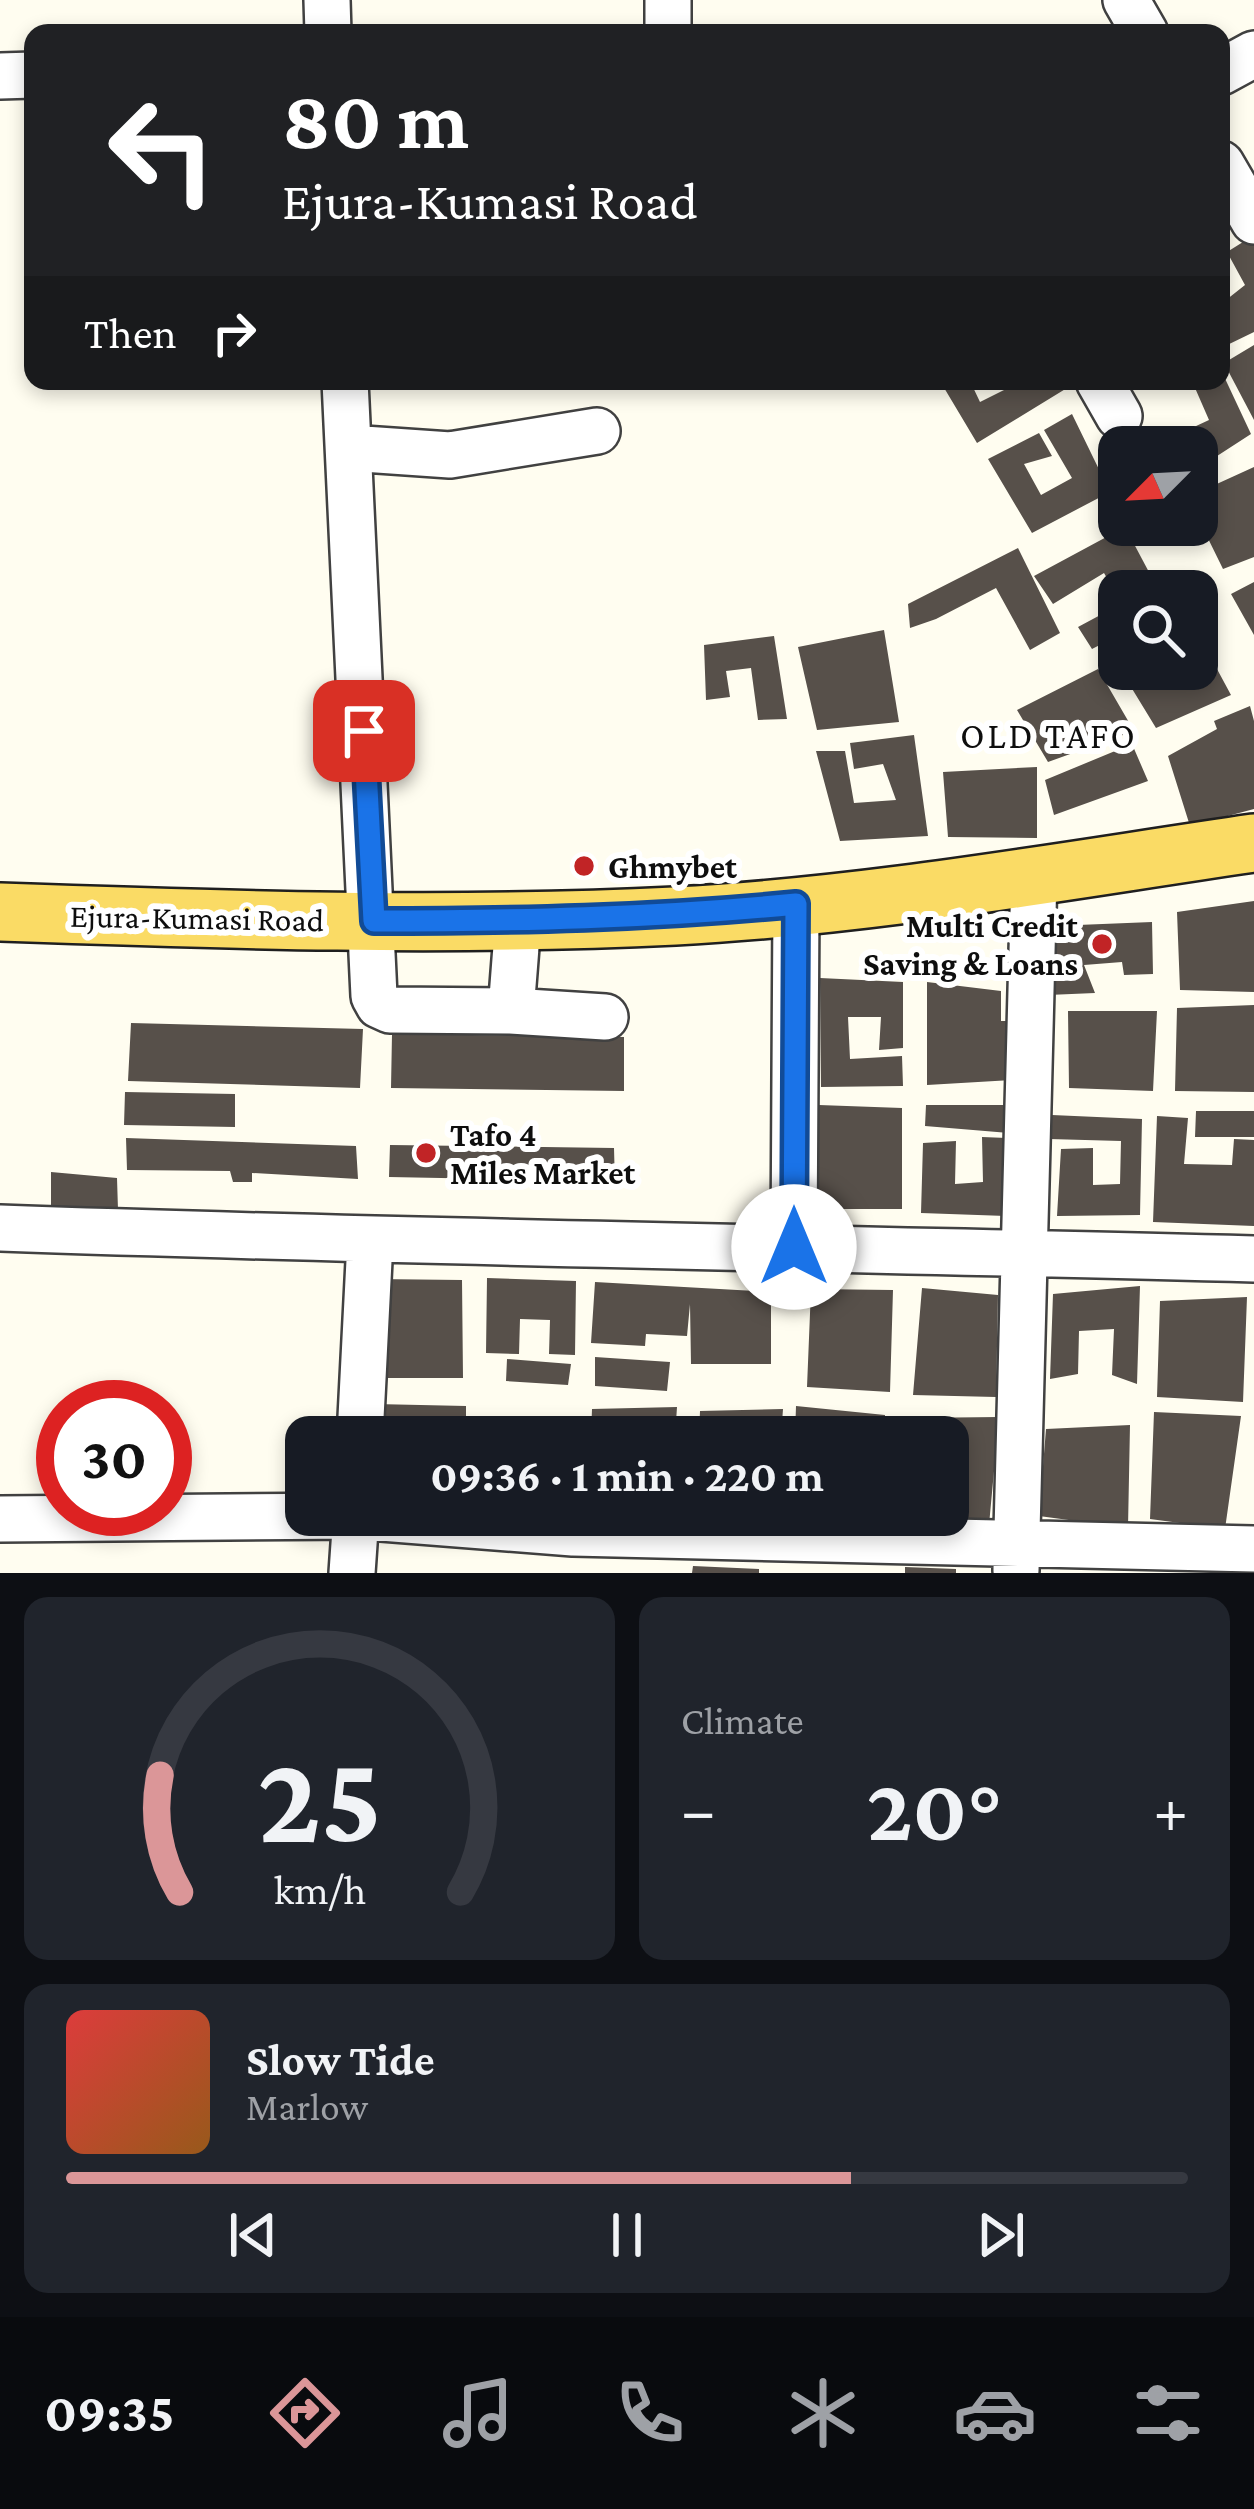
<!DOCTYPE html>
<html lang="en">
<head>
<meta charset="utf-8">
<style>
	body { margin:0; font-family:"Crimson Pro",serif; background:#20242c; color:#f1f3f6; height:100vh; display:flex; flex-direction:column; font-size:45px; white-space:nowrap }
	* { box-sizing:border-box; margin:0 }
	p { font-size:39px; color:#9ea1a6 }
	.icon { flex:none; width:66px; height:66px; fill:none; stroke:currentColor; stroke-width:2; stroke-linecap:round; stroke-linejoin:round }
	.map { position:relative; height:1573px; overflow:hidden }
	.details { display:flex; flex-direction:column; gap:24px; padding:24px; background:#0d0f14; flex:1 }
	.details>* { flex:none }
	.hud { position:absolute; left:24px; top:24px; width:1206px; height:366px; border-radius:24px; box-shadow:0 6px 18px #0003; background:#202124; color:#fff; overflow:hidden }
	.needle { width:78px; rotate:246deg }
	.controls { position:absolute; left:1098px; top:426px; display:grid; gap:24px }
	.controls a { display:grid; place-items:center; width:120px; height:120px; border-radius:24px; background:#171b24; box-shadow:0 6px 18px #0003; font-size:60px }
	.speed { position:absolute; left:36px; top:1380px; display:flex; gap:24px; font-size:60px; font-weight:700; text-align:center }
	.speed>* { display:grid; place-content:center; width:156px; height:156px; border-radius:50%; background:#171b24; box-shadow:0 6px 18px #0003; line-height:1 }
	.speed .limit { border:18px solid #d22; background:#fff; color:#111 }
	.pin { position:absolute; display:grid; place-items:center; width:102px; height:102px; color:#fff; margin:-51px; border-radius:24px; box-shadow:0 6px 18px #0006 }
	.me { position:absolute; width:132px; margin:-66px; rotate:0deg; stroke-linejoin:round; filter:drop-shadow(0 0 9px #0008) }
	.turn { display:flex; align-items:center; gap:42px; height:252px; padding:0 60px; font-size:54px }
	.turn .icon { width:156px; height:156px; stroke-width:2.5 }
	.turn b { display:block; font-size:84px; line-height:102px }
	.then { display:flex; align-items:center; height:114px; padding:0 60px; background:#0003; gap:24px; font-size:45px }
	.big { font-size:90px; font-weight:700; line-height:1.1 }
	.details .card { flex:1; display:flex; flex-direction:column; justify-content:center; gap:18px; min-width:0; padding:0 42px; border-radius:24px; background:#20242c }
	.details .dial { align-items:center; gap:0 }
	.dial svg { height:312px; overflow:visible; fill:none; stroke:#363941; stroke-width:7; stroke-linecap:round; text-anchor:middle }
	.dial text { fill:#f1f3f6; stroke:none }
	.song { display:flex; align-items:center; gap:36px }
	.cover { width:144px; height:144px; border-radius:18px; background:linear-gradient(135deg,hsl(0 70% 55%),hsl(30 70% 35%)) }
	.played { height:12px; border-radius:6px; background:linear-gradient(90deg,#db9698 70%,#363941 70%) }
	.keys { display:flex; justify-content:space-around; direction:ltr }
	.heat { display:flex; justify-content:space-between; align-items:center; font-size:66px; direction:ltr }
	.details .tiles { flex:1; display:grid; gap:24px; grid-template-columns:1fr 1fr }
	.card:last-child { grid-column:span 2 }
	.trip { position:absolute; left:285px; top:1416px; width:684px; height:120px; border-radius:24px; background:#171b24; box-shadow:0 6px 18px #0003; font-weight:700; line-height:120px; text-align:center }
	.tab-bar { display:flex; height:192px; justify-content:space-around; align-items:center; background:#090b0e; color:#9ea1a6 }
	.tab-bar .icon { width:84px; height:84px }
	.tab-bar .current { color:#db9698 }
	.tab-bar b { font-size:54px; color:#f1f3f6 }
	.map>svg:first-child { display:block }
</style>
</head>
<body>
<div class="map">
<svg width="1254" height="1573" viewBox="0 0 1254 1573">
	<rect width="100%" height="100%" fill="#fffdf0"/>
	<path fill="#57504a" d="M1251,237L1254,242V332L1221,348V304L1245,285L1227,252Z
		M1254,345V420L1224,363Z
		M1221,370L1251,434L1197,469V447H1151L1209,420L1192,381H1221Z
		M940,381H970L980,402L1022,381H1062L1067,388L977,443Z
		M1072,414L1110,492L1032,533L988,459L1039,433L1052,456L1024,464L1041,495L1072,478L1044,430Z
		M1254,467V557L1223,569L1197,516V493Z
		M1125,527L1159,591H1119V599L1104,573L1053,604L1034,576Z
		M1018,548L1060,633L1030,650L996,588L936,619L910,628L908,604Z
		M1254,582V635L1231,594Z
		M1119,605V635L1092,649L1078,627Z
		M884,630L899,722L817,730L798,647Z
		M1197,632L1231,695L1156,728L1120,669H1197Z
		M774,636L787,719L758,720L751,668L726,671L730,697L706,700L704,645Z
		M1098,669L1134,731L1048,762L1017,710Z
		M1250,706L1254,721V809L1190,826L1168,756L1217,729L1214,721Z
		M914,735L928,836L840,841L816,751H845L854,803L896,800L883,764L854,769L850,743Z
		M1132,744L1148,781L1054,815L1045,780Z
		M1037,767V838L948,837L943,772Z
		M1254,901V992L1180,990L1177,912Z
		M1152,922L1153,974L1124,975L1122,962L1084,965L1095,993L1048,995L1053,926Z
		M820,978L903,982V1048L879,1050L881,1017H848L850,1059L902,1056L903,1086L821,1087Z
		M927,982L1001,991V1021H1018L1012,1080L927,1085Z
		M1254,1005V1092L1175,1091L1177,1008Z
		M1068,1011H1157L1153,1091L1069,1088Z
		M131,1023L363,1029L360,1088L128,1081Z
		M392,1034L624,1037V1091L391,1088Z
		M125,1092L235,1094V1127L124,1125Z
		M819,1105L902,1108V1209H817Z
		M926,1105H1011L1009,1133L925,1126Z
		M1196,1111H1254V1137H1195Z
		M1052,1115L1142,1119L1140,1215L1057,1216L1061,1149L1093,1148V1185L1120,1184L1121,1141L1049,1139Z
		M1157,1116L1188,1118L1184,1164L1232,1165L1234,1139L1254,1140V1226L1153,1222Z
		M982,1137L1007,1138L1006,1216L921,1213L923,1143L956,1141L955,1184L983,1182Z
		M126,1138L356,1146L358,1179L252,1173V1182H233L230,1171L127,1170Z
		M390,1145L614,1148L615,1185L517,1179L515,1185H494L493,1179L389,1177Z
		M51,1172L117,1178L118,1210L51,1211Z
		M487,1278L576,1281L575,1355L549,1354L550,1320L520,1319L519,1354L486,1353Z
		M375,1279L462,1280L463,1378H375Z
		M595,1282L771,1292V1364H691L690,1304L687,1336L646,1334L645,1346L591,1343Z
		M1140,1286L1137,1384L1112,1375L1114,1329L1079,1331L1078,1374L1050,1379L1053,1294Z
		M922,1288L998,1295L996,1397L913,1395Z
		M811,1289L893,1290L890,1392L807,1387Z
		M1247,1297L1243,1402L1157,1397L1160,1301Z
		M595,1357L670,1362L667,1391L595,1386Z
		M507,1359L571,1364L568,1385L506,1381Z
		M375,1404L466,1406V1437H374Z
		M796,1406L885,1415L884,1437H795Z
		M677,1407L675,1437H591L592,1409Z
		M783,1409L781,1437H699L700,1411Z
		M1154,1412L1241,1416L1225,1529L1150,1519Z
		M999,1417L989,1525L904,1524V1515H948V1437H908L909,1418Z
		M1130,1425L1128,1528L1039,1516L1046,1429Z
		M693,1566L759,1569V1573H692Z
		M905,1567L956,1569V1573H905Z"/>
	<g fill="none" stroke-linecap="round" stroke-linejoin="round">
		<defs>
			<path id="minor" d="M327,0L328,33
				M668,0V33
				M1126,0L1145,33
				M1221,72L1254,54
				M0,76L33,75
				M1221,164L1254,221
				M345,381L374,996L379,1005L390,1010L511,1011L605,1017
				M1099,381L1119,416
				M349,448L450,455L597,431
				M511,1011L518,921
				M0,1228C418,1243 836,1248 1254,1259
				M794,1247L796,904
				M360,1437L370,1241
				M0,1519L356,1516L573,1533L1254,1549
				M1016,1570L1034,875
				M352,1573L356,1515"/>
			<path id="major" d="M0,912C225,920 450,927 675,916C869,906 1062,871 1254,843"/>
		</defs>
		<use href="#minor" stroke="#414141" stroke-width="50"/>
		<use href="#major" stroke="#1f1f1f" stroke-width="62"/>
		<use href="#minor" stroke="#fff" stroke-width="45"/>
		<use href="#major" stroke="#fadb65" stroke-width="57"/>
	</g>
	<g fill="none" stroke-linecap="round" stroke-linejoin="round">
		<defs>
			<path id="route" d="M364,731L374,921C515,921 655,918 796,904L794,1247"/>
		</defs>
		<use href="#route" stroke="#114b97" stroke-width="30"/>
		<use href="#route" stroke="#1a73e8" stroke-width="21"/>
	</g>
	<g fill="#c12426" stroke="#fff" stroke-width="4.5">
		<circle cx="584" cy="866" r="12"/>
		<circle cx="1102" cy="944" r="12"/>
		<circle cx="426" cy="1153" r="12"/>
	</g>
	<g text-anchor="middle" stroke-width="12" stroke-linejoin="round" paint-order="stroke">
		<g font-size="33" font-weight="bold" fill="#0e0e0e" stroke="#fff" text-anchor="start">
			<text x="608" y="878">Ghmybet</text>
			<text x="1078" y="937" text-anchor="end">Multi Credit<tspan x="1078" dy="38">Saving &amp; Loans</tspan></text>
			<text x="450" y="1146">Tafo 4<tspan x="450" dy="38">Miles Market</tspan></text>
		</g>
		<g font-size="33" fill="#0e0e0e" stroke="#fff">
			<text transform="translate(197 917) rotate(1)" y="12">Ejura-Kumasi Road</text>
		</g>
		<g font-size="36" letter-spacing="3" fill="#0e0e0e" stroke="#fff">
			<text x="1049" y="748">OLD TAFO</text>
		</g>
	</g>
</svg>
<div class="controls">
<a><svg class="needle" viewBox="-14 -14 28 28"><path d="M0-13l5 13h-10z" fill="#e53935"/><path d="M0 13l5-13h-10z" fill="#9ea1a6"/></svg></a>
<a><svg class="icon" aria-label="search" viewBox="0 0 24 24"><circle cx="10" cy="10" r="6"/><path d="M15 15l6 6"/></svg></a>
</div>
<div class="speed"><div class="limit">30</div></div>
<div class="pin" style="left:364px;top:731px;background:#d93025"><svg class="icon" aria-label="arrive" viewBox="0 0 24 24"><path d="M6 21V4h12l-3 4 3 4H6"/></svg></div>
<svg class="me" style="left:794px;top:1247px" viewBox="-20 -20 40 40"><circle r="19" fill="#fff"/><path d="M0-13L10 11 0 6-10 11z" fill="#1a73e8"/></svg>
<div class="trip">09:36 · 1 min · 220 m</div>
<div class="hud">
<div class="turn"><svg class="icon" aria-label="left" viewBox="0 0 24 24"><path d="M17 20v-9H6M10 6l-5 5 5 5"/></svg><div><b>80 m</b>Ejura-Kumasi Road</div></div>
<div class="then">Then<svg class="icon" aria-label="right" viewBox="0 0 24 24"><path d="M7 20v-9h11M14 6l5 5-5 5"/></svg></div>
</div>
</div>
<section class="details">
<div class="tiles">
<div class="card dial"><svg viewBox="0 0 100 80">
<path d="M14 69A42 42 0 1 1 86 69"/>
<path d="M14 69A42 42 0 0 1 9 39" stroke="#db9698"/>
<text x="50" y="56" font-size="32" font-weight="700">25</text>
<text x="50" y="72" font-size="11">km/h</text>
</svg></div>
<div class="card"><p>Climate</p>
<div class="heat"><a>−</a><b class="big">20°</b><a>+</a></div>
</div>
<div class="card">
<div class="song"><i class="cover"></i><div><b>Slow Tide</b><p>Marlow</p></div></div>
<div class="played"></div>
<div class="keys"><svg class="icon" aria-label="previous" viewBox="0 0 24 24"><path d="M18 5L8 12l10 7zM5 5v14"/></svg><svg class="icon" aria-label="pause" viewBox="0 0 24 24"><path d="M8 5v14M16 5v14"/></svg><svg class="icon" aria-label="next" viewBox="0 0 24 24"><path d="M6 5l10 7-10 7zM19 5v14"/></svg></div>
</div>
</div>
</section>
<nav class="tab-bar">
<b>09:35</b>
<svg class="icon current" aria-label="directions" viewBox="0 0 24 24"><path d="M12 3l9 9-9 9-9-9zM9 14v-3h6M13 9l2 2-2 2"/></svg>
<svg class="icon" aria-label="music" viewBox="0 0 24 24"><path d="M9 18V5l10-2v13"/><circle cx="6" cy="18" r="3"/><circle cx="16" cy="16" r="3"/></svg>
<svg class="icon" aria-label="phone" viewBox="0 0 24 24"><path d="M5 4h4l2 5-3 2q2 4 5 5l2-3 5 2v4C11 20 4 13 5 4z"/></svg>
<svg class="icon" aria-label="climate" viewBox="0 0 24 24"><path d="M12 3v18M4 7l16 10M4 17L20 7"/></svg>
<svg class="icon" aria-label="car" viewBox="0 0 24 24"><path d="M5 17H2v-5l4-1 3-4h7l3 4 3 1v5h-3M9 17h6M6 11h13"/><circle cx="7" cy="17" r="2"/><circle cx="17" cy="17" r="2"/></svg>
<svg class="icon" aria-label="filters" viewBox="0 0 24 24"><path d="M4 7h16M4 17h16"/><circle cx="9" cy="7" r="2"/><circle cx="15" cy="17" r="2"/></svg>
</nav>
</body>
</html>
